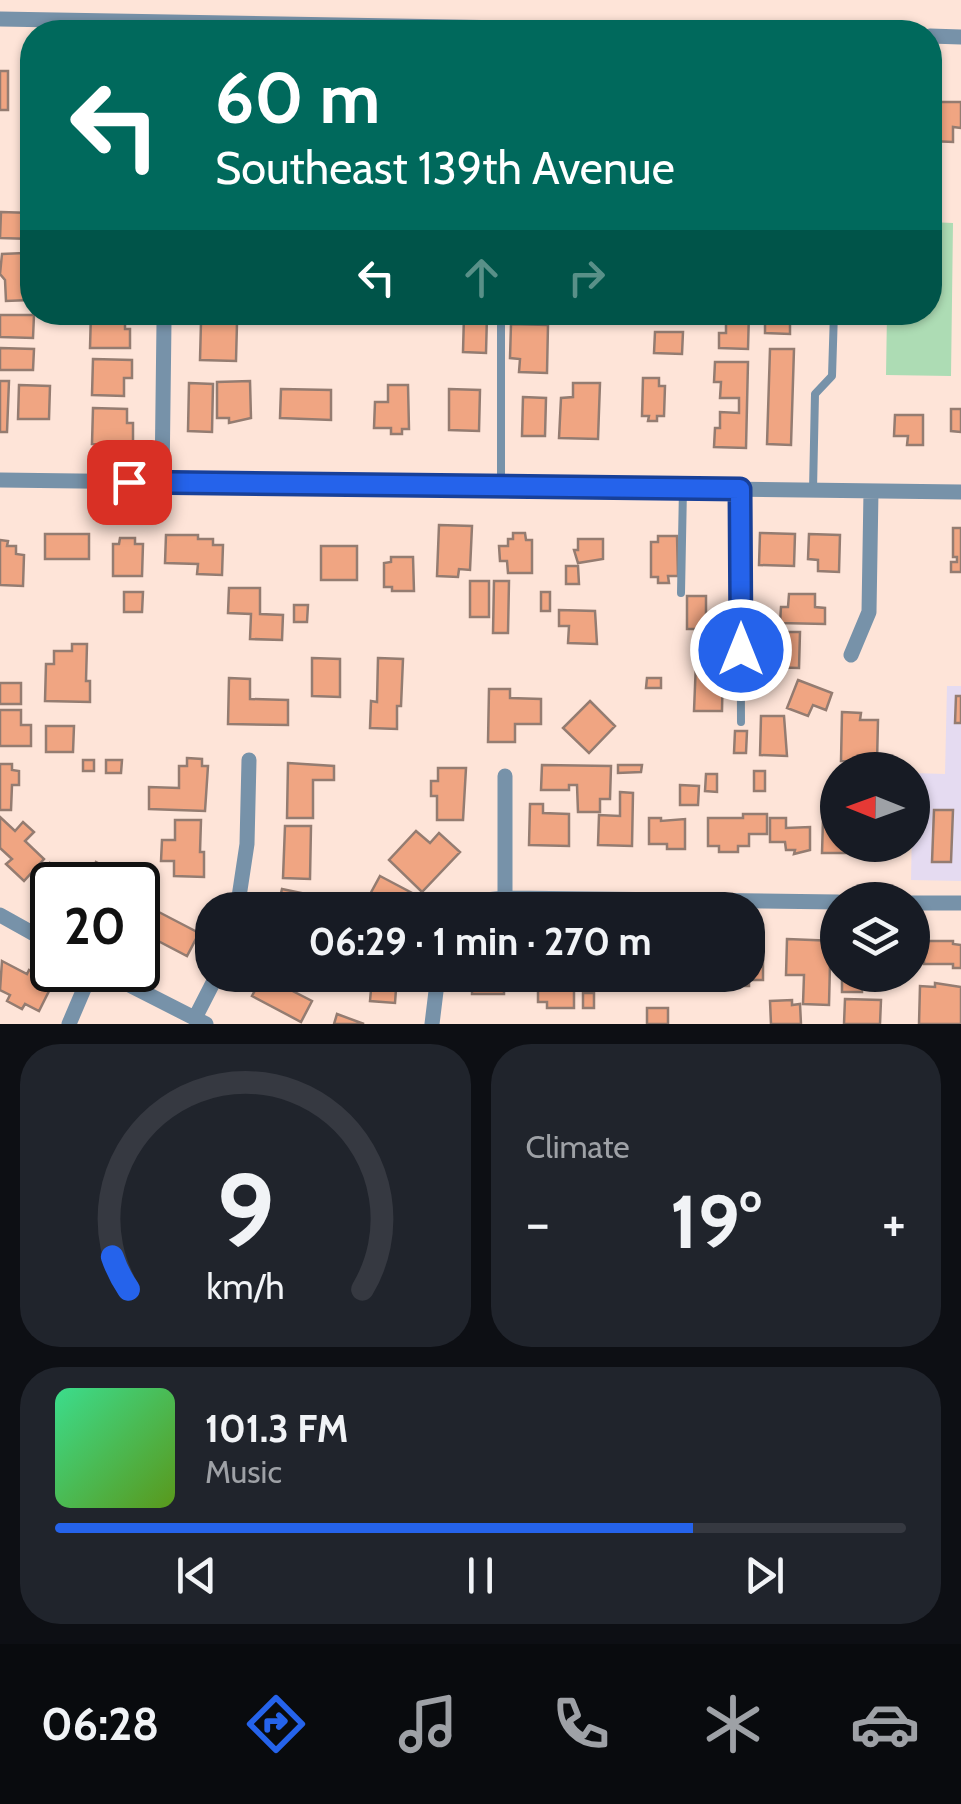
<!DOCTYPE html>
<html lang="en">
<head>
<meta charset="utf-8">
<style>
	body { margin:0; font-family:Cabin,sans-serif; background:#20242c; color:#f1f3f6; height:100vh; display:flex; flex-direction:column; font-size:38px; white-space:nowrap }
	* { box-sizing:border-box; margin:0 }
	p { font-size:32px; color:#9ea1a6 }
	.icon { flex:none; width:55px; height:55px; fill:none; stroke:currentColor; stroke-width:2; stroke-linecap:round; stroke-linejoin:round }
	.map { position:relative; height:1024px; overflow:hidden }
	.sheet { display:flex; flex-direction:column; gap:20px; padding:20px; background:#0d0f14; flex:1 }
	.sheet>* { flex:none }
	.banner { position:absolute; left:20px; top:20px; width:922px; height:305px; border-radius:40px; box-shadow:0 2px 8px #0004; background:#00695c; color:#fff; overflow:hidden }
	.needle { width:65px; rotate:271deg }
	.controls { position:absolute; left:820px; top:752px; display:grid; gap:20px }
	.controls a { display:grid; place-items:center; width:110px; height:110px; border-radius:50%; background:#171b24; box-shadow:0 2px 8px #0004; font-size:50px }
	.speed { position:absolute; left:30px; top:862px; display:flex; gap:20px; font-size:50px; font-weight:700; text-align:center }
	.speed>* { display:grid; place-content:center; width:130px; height:130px; border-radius:50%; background:#171b24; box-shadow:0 2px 8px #0004; line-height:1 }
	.speed .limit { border:5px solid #111; border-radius:15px; background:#fff; color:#111 }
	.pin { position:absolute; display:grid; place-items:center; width:85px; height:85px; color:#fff; margin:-42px; border-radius:20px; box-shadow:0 5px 15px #0006 }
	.me { position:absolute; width:110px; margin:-55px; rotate:0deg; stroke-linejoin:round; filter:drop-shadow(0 0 8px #0008) }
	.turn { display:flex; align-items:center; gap:35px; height:210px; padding:0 30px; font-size:45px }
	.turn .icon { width:130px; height:130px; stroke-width:2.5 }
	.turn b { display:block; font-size:70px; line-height:85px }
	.lanes { display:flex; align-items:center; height:95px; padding:0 30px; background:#0003; justify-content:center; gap:50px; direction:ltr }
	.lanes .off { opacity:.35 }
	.big { font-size:75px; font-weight:700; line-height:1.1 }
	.sheet .widget { flex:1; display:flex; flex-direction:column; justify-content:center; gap:15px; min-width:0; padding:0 35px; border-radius:40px; background:#20242c }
	.sheet .dial { align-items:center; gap:0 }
	.dial svg { height:260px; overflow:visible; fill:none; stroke:#363941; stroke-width:7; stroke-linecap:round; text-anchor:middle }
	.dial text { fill:#f1f3f6; stroke:none }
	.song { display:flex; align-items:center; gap:30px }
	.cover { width:120px; height:120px; border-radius:15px; background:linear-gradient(135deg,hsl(150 70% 55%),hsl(90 70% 35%)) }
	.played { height:10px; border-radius:5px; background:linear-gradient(90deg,#2563eb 75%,#363941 75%) }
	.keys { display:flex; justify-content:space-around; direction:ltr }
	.heat { display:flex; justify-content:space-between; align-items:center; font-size:55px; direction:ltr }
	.sheet .tiles { flex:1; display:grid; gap:20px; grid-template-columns:1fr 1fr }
	.widget:last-child { grid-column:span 2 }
	.trip { position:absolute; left:195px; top:892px; width:570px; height:100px; border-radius:40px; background:#171b24; box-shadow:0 2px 8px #0004; font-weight:700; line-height:100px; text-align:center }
	.tabs { display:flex; height:160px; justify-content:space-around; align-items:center; background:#090b0e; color:#9ea1a6 }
	.tabs .icon { width:70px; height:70px }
	.tabs .active { color:#2563eb }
	.tabs b { font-size:45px; color:#f1f3f6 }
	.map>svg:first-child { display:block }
</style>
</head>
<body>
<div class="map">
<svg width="961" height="1024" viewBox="0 0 961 1024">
	<rect width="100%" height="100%" fill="#fee4d8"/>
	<path fill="#e5dbf1" d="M947,686H961V881L911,880L913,773L945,774Z"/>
	<path fill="#addcb4" d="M930,222L953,223L951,376L886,375L887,313L930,312Z"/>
	<path fill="#f0a582" stroke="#947c71" stroke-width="2.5" d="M0,71H8V110H0Z
		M930,102H961V128L953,127V142L930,141Z
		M1,212L32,213V245V239L0,238Z
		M24,253L25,263L32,262L30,300L6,301L5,280L0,274L2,254Z
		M91,312H125V329H130V348H90Z
		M718,312H749L748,349L719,348V333H726V320H717Z
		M765,312H790V334L765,333Z
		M0,315H34L33,338L0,337Z
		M464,315H487L486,353L463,352Z
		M201,322L237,323L236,361L200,360Z
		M511,324L548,325L547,373L519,372L520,359L510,358Z
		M655,332H683L682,354L654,353Z
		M0,348L34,349L33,370H0Z
		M770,349H794L791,445L767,444Z
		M93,359L132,360V378H124V396L92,395Z
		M715,362H748L746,448L714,447L715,428H720V412L739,413V398H720L721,382H714Z
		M643,378H659V386H665L664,416H657V421H648L649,416H642Z
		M0,381H9L7,432H0Z
		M250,381L251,418L229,423V418H217V382Z
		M189,383L213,384L212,432L188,431Z
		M573,383H600L598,439L559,438L561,398L573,397Z
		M19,385L50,386L49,419H18Z
		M388,385H408L409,429H402V434H391V428H374L375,402H388Z
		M281,389L331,390V420L280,418Z
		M449,389L480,390L479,431L449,430Z
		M523,397L546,398L545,436H522Z
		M93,408L127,409V423H133V445L92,444Z
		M951,409H961V432L951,431Z
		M895,415H923V445H907L908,436H894Z
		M439,525L472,526L470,570L459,569L458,577L437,576Z
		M953,528H961V572H951V562H957V557H953Z
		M513,533H525L526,540H532V573H508L507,561H500L499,546H508V539H513Z
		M760,533L795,534L794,566L759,565Z
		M45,534H89V559H45Z
		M809,534L840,535L839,572L818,571V560L808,559Z
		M166,535H198V539H213V545H223L222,575L197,574L198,564L165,563Z
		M658,536H677L678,576H668L669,583H658V577H651V542H658Z
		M120,538H135V544H143L142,576H113V544H119Z
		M578,539H603V559L578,563L574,550H578Z
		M0,540L8,541L7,546H16V554L24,555L23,586L0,585Z
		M321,546H357V580H321Z
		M391,557H413L414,591H392V587H384V563L391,562Z
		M566,566H578L579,584H566Z
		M470,581H489V617H470Z
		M494,581H509L508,633H493Z
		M229,588H260V614L283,615L282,640L250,639L251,614L228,613Z
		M124,592H143L142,612H124Z
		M541,592H550V611H541Z
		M789,594H815V607L825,608V624L780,623L781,607H788Z
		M687,596H706V629H687Z
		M294,605H308L307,622H294Z
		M559,610L595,611L597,644L568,643L569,626H559Z
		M780,632H800L799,668L759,667V650H769L770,642L780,643Z
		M72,644H87L86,681H90V702L45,701L46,664H54V651H72Z
		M312,658L340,659V697L312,696Z
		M378,658L403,659L401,706H397V729L370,728L371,701L377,702Z
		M696,662L723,663L722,711H694Z
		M229,678L250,679V699L288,700V725L228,724Z
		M647,678H661V688H646Z
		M798,680L832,693L826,710L813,705L808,716L787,708Z
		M0,683H21V704H0Z
		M489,689H510V698L541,699V724H515V742H488Z
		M956,696H961V723H955Z
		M590,701L615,726L589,753L563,728Z
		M0,710H21V725H31V746H0Z
		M842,712L861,713L860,720H878L877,762L841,761Z
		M761,716H784L787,756L760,755Z
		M46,726H74L73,752H46Z
		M735,731H747L746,753H734Z
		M187,758L202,759V766H208L205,811L149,809V787L179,788V766H187Z
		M83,760H94V771H83Z
		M106,760H122L121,773H106Z
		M288,763L334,766V780H313V818H287Z
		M0,764H12V770L19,771V785H12L11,810H0Z
		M542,765L611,766L610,799H600V812H578L577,785H569V790H541Z
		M618,765H642L641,772L618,773Z
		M438,768H466L463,820H437V796H431V781H438Z
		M754,771H765V791H754Z
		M706,774H717V792L705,791Z
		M680,785L699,786L698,805H680Z
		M620,792L633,793L632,846L598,845L599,815L620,816Z
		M530,804H543V813L569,814V846L529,845Z
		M934,810H953L951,862H932Z
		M743,814H767V834H749V846H738V852H719V846H708V818H743Z
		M0,817L15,831L23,822L34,832L25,841L44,859L24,881L6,864L12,859L0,848Z
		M649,818H661V821L685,819V849H667V844H649Z
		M770,818H786V828L810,827V850L794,854L795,850H786L785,842H770Z
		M175,820H201L200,852H204V877L174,876V861H161L162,840H175Z
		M823,820L838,821V845H867L866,853H822Z
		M285,826H311L310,879L283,878Z
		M416,831L430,843L439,833L460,852L422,892L389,860Z
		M96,862L104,866L99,876L91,871Z
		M50,863L90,883L89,885H52V898L37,890Z
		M380,876L414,894L407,907L410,910L362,909Z
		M282,889L306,894L303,910H277Z
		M153,909L199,933L187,956L141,932Z
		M787,939L836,941V966L830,965L829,1005L803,1004L804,975H786Z
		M924,941H953V944L961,945V968H953V964H924Z
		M748,945H763V980H749V986H733V978H724V975H748Z
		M2,961L27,974L29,970L53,983L39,1011L25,1004L22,1009L7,1001L10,995L0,990Z
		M263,975H286L281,985L312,1001L301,1022L252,996Z
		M359,975H397L395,1003L370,1001L372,978Z
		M472,975H504V994H472Z
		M548,975H574V1008H547V1002H538V984H548Z
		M587,975H621V980H603V987L587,986Z
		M842,975H862V992H842Z
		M935,983L961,987V1024H919L920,986L935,987Z
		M583,993H594V1008H583Z
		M845,999L881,1000L880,1024H844Z
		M792,1000V1005L800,1004L801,1024H771L770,1001Z
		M647,1008H668V1024H647Z
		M337,1014L364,1024H334Z"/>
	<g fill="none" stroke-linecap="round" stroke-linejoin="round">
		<path stroke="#7792a9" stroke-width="8" d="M501,312V486
			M740,489L741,722
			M813,490L815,394L832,376L834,312
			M681,593L683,488"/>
		<path stroke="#7792a9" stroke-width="15" d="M0,19L742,32
			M930,36L961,37
			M162,312L164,322L162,482
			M0,480L961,492
			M851,655L869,612L871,491
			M505,776V898
			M912,903H961
			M237,910L247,844L249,760
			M464,910L486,900L505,898L838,902
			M0,915L52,944
			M100,970L206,1024
			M195,1018L217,975
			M69,1024L92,970
			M432,1024L438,975"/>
	</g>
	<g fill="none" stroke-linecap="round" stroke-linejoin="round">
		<defs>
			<path id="route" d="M129,482L740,489L741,650"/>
		</defs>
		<use href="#route" stroke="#184099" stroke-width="25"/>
		<use href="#route" stroke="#2563eb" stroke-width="18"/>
	</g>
</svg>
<div class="controls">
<a><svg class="needle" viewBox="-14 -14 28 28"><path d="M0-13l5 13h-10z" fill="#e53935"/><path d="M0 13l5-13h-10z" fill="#9ea1a6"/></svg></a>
<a><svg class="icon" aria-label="layers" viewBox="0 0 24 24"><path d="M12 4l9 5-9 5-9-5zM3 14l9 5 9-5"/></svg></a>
</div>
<div class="speed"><div class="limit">20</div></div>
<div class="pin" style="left:129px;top:482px;background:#d93025"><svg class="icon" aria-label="arrive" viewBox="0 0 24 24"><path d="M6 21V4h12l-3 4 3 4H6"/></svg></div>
<svg class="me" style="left:741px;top:650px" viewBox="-20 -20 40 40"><circle r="17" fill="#2563eb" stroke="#fff" stroke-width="3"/><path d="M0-11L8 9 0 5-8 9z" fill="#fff"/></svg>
<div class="trip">06:29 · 1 min · 270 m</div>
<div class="banner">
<div class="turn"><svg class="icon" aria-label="left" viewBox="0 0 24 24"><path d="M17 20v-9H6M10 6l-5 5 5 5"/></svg><div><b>60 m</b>Southeast 139th Avenue</div></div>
<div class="lanes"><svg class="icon" aria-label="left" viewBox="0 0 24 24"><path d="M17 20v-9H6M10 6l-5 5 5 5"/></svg><svg class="icon off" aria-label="ahead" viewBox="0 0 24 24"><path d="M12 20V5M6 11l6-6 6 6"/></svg><svg class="icon off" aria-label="right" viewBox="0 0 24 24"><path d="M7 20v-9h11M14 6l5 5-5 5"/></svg></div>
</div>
</div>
<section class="sheet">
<div class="tiles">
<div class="widget dial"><svg viewBox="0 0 100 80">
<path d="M14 69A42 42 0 1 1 86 69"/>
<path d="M14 69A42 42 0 0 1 9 59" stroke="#2563eb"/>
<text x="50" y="56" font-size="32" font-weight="700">9</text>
<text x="50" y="72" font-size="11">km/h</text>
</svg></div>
<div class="widget"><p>Climate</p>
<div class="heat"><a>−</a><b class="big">19°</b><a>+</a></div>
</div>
<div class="widget">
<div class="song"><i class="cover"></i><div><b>101.3 FM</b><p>Music</p></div></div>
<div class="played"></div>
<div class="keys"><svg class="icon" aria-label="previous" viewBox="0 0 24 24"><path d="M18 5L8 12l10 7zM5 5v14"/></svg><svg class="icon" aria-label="pause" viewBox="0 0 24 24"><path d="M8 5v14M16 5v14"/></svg><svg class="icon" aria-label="next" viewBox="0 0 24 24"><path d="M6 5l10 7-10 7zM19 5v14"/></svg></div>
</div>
</div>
</section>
<nav class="tabs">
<b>06:28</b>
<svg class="icon active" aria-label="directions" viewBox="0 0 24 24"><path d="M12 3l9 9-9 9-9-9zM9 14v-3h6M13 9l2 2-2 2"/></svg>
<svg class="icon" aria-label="music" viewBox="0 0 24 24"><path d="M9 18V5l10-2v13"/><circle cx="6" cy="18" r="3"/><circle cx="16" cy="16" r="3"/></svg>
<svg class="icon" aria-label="phone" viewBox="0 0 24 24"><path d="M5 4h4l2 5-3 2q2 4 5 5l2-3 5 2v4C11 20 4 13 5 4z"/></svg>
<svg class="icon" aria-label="climate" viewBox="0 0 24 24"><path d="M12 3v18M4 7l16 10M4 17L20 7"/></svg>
<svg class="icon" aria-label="car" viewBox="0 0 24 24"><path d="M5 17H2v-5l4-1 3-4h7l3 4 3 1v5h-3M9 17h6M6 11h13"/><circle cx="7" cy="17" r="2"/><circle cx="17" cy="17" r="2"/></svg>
</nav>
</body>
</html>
